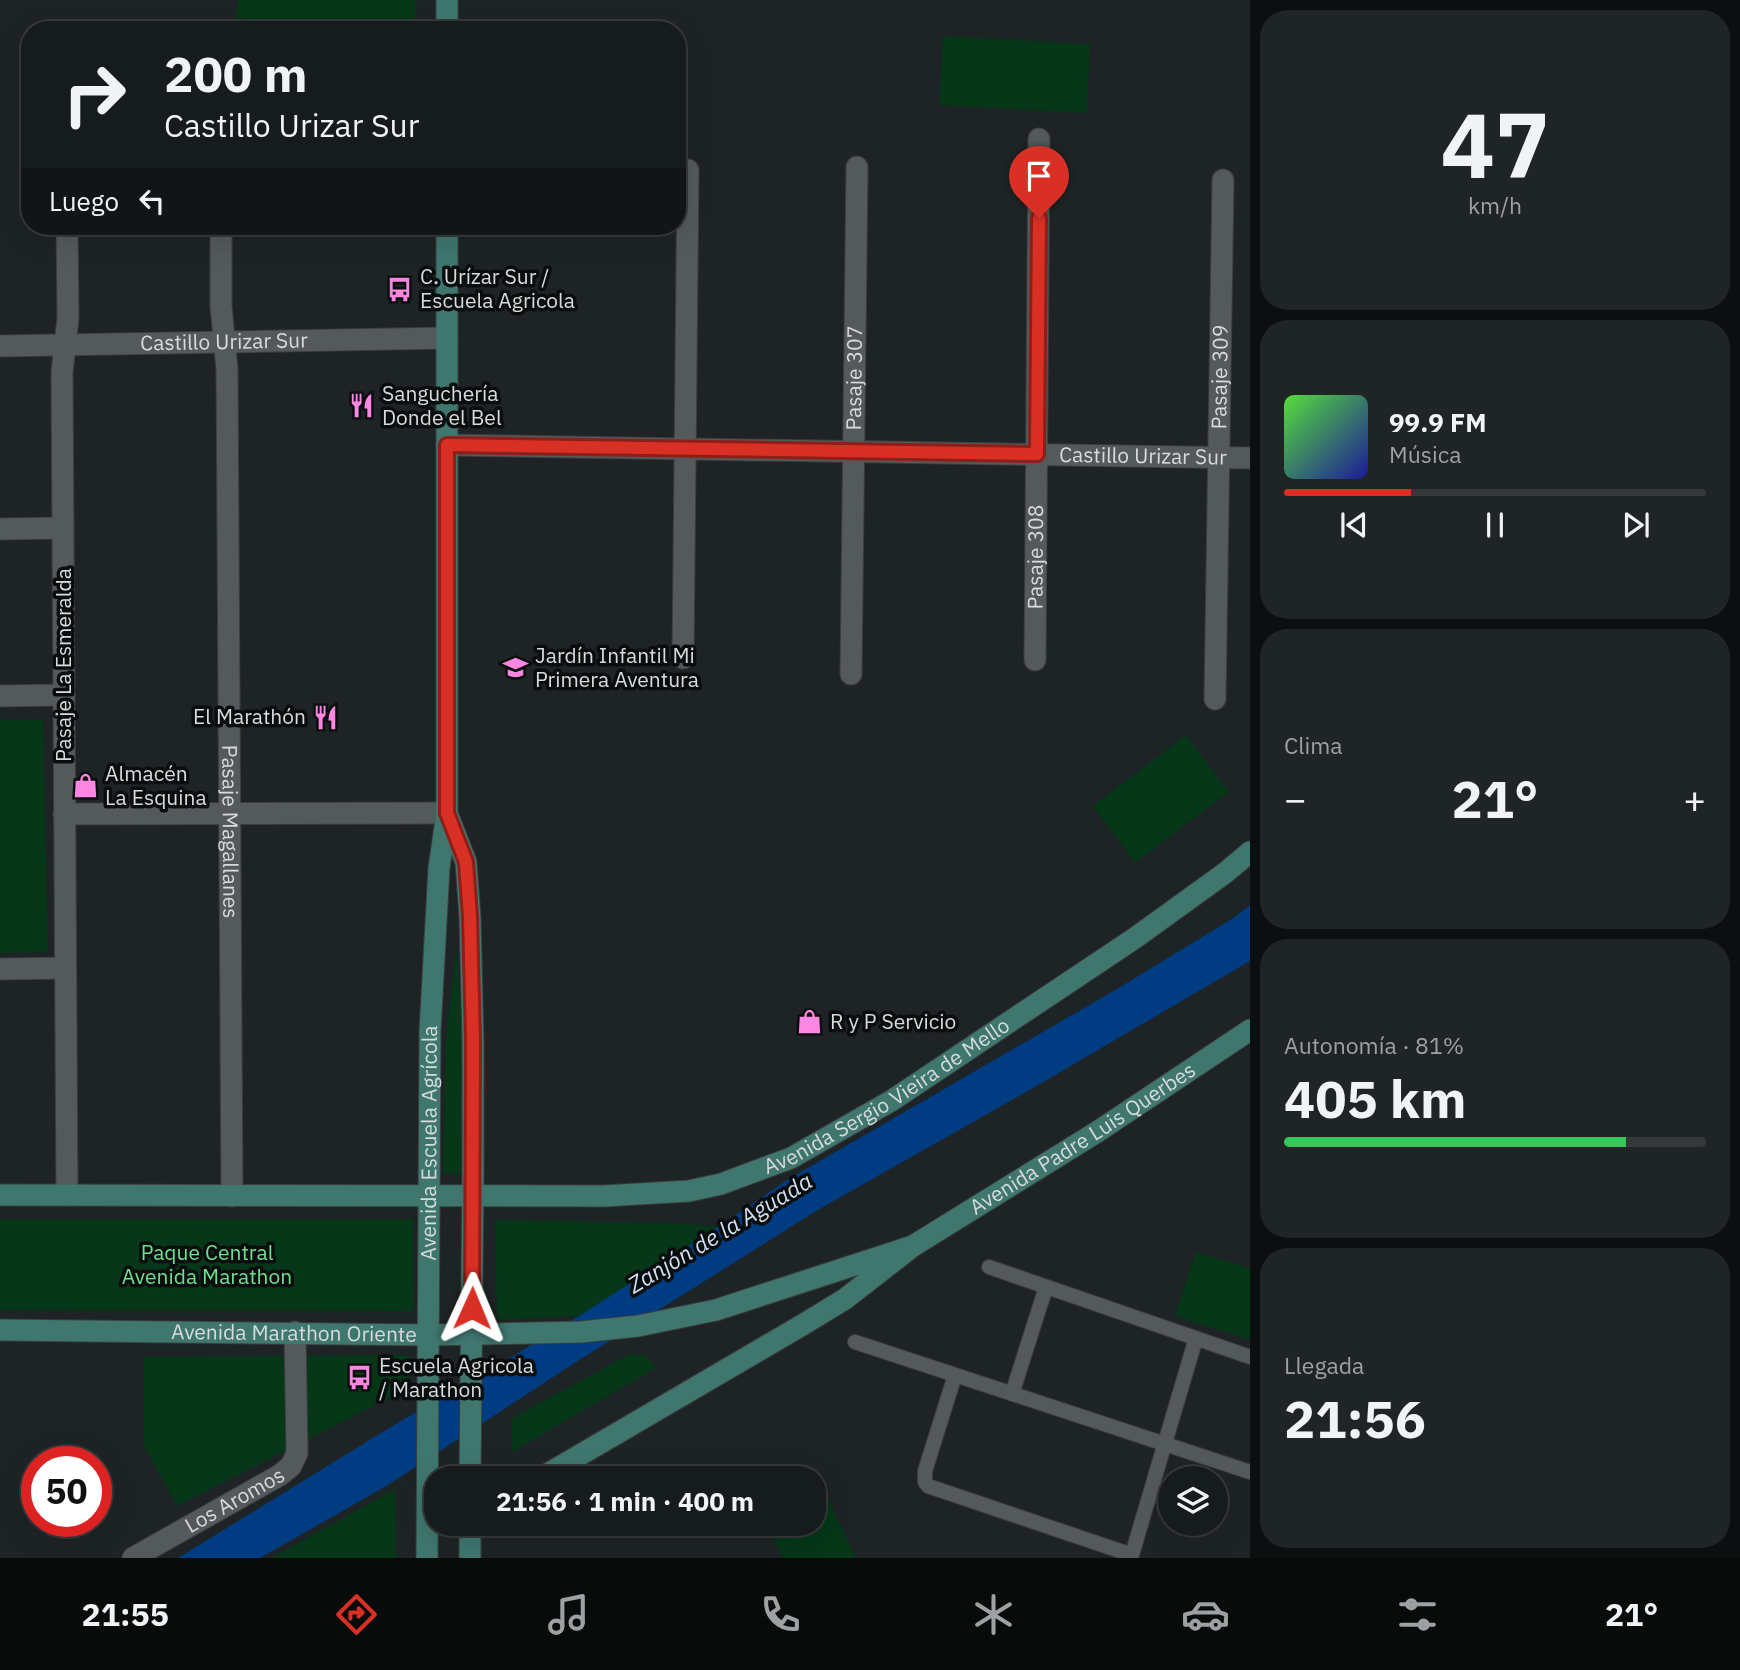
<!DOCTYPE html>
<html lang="es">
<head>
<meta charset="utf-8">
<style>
	body { margin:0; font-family:"IBM Plex Sans",sans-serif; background:#1f2425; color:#f1f3f6; height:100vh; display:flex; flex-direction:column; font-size:26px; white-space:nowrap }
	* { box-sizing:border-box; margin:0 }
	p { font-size:23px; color:#9ea1a3 }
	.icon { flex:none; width:38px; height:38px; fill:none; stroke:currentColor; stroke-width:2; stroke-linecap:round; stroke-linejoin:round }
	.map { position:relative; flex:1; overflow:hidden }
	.details { display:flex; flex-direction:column; gap:10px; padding:10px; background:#0c0f0f; width:490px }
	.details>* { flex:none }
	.guide { position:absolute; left:21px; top:21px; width:665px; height:214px; border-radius:28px; box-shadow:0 7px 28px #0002,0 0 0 2px #35393b; background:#161b1c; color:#f1f3f6; overflow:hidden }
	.fabs { position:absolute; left:1158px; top:1466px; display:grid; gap:14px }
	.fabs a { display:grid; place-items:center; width:70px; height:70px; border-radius:50%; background:#161b1c; box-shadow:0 7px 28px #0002,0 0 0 2px #35393b; font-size:35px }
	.speed { position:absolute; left:21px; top:1446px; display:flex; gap:14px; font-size:35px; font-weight:700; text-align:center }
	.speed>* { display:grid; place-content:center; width:91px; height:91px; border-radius:50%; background:#161b1c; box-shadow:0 7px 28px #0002,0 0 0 2px #35393b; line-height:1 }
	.speed .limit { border:10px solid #d22; background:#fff; color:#111 }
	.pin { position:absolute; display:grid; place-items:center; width:60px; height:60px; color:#fff; margin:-72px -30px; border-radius:50% 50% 50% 0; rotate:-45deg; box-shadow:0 0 7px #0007 }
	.pin .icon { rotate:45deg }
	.me { position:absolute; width:77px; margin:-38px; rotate:1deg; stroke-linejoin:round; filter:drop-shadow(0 0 5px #0008) }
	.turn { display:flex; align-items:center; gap:24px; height:147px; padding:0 28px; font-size:32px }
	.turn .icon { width:91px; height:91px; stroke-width:2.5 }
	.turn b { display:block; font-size:49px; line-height:60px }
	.then { display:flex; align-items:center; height:66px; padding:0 28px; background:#0003; gap:14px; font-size:26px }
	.big { font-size:52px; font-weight:700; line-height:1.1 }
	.details .tile { flex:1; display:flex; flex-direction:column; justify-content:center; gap:10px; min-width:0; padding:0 24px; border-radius:28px; background:#1f2425 }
	.details .dial { align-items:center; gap:0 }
	.dial b { font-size:91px; line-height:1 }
	.song { display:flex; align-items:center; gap:21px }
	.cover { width:84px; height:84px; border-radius:10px; background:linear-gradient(135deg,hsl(110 70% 55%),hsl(240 70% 35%)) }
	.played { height:7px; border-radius:4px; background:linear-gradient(90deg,#d93025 30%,#35393b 30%) }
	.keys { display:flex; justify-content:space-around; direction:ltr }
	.heat { display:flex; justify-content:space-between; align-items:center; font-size:38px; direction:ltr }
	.charge { height:10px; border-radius:5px; background:linear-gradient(90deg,#34c759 81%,#35393b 0) }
	.trip { position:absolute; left:424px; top:1466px; width:402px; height:70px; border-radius:28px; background:#161b1c; box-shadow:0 7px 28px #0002,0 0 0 2px #35393b; font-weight:700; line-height:70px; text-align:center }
	.menu { display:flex; height:112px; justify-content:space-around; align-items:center; background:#090b0b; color:#9ea1a3 }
	.menu .icon { width:49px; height:49px }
	.menu .active { color:#d93025 }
	.menu b { font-size:32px; color:#f1f3f6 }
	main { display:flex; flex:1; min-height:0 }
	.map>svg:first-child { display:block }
</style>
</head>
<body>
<main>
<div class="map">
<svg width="1250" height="1558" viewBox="0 0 1250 1558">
	<rect width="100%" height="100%" fill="#1e2425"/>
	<path fill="#053718" d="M238,0H415V30H392L236,18Z
		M943,36L1090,44L1087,113L939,105Z
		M0,720H43L48,952L0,953Z
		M1186,735L1229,792L1135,863L1093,806Z
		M456,950L464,1042L463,1174L443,1173L446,1040Z
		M0,1219H413L414,1311L0,1310Z
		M495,1220L673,1223L719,1227L579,1316L497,1320Z
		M1196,1252L1250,1268V1340L1175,1316Z
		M630,1354L645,1355L656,1368L512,1452V1418Z
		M409,1355L410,1387L177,1506L144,1446V1357Z
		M814,1469L856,1558H783L767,1524H814V1479H795Z
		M395,1489L396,1558H272Z"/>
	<path fill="#003c81" d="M1250,905V961L1033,1088L816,1211L573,1364L388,1485L260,1558H178L389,1428L513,1356L579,1316L718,1227L787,1180L1117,989L1235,917Z"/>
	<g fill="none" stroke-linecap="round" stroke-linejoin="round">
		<defs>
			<path id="lane" d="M989,1267L1250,1357
				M855,1342L1250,1472
				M955,1375L925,1471V1482L928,1486L1132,1555
				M1012,1394L1046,1287
				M1131,1558L1196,1338"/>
			<g id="street">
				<path id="s1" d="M221,226V306L227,369L232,1196"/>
				<path id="s2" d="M0,346L447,338"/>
				<path id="s3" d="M447,445L1250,458"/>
				<path d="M0,529L63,528"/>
				<path d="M683,658L688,170"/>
				<path id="s4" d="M1035,660L1039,139"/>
				<path id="s5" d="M851,674L857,167"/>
				<path d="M0,696L64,695"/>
				<path id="s6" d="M1215,699L1223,180"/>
				<path d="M64,814L447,813"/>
				<path d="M0,969L65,968"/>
				<path d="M67,1195L62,372L68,318L67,226"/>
				<path id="s7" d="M133,1558L280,1475L291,1466L297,1453L295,1332"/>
			</g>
			<g id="secondary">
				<path d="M447,30V0"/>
				<path d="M448,816L466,862L470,917L473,1041V1175L470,1479"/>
				<path id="s8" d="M0,1195L604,1196L689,1191L721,1184L791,1158L891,1101L1135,938L1225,873L1250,852"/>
				<path id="s9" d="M0,1330L428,1335L581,1332L638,1326L716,1310L913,1246"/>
				<path id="s10" d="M539,1479L804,1324L845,1299L913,1246L1097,1132L1250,1030"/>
				<path id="s11" d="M427,1558L430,1031L439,868L447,813V226"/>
				<path d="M470,1558V1524"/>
			</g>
		</defs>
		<use href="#lane" stroke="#3a3e3f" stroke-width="16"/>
		<use href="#street" stroke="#3a3e3f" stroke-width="23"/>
		<use href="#secondary" stroke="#3a3e3f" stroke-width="23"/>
		<use href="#lane" stroke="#545a5b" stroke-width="14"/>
		<use href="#street" stroke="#545a5b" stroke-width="21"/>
		<use href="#secondary" stroke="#3f776f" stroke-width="21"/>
	</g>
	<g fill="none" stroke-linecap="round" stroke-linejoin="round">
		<defs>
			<path id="route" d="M472,1308L473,1041L470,917L466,862L447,813V445L1037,454L1039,218"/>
		</defs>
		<use href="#route" stroke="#8d1f18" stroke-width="18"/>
		<use href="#route" stroke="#d93025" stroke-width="12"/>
	</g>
	<defs>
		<symbol id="bus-bare" viewBox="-9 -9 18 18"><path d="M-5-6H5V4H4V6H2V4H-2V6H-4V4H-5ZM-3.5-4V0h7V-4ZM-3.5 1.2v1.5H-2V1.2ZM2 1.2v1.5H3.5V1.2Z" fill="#fd86e3" stroke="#0a0d0d" stroke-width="2.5" paint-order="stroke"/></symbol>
		<symbol id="restaurant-bare" viewBox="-9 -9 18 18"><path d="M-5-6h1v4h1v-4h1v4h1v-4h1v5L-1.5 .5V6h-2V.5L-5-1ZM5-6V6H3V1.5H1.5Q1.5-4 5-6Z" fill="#fd86e3" stroke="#0a0d0d" stroke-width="2.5" paint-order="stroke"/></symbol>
		<symbol id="school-bare" viewBox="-9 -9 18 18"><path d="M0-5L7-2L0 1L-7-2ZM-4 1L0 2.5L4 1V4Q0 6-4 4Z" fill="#fd86e3" stroke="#0a0d0d" stroke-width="2.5" paint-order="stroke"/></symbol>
		<symbol id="shop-bare" viewBox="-9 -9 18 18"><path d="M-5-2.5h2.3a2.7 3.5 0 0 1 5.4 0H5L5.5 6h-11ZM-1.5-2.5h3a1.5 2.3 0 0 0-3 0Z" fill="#fd86e3" stroke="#0a0d0d" stroke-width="2.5" paint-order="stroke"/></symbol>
	</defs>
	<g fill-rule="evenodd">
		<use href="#bus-bare" x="382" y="272" width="35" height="35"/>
		<use href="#restaurant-bare" x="344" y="388" width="35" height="35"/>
		<use href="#school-bare" x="498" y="650" width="35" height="35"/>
		<use href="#restaurant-bare" x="308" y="700" width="35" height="35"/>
		<use href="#shop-bare" x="68" y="768" width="35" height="35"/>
		<use href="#shop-bare" x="792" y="1004" width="35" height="35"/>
		<use href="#bus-bare" x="342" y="1360" width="35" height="35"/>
	</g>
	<g text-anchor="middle" stroke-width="7" stroke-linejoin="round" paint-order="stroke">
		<g font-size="21" fill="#d7dbdc" stroke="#0a0d0d" text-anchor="start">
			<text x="420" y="284">C. Urízar Sur /<tspan x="420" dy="24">Escuela Agricola</tspan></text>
			<text x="382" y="401">Sanguchería<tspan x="382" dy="24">Donde el Bel</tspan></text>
			<text x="535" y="663">Jardín Infantil Mi<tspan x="535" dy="24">Primera Aventura</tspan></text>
			<text x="306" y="724" text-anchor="end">El Marathón</text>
			<text x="105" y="781">Almacén<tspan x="105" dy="24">La Esquina</tspan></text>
			<text x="830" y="1029">R y P Servicio</text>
			<text x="379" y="1373">Escuela Agricola<tspan x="379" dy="24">/ Marathon</tspan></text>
		</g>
		<g font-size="21" fill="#d7dbdc" stroke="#0a0d0d">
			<text dy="7" stroke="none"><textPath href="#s2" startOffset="224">Castillo Urizar Sur</textPath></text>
			<text dy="7" stroke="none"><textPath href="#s6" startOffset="322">Pasaje 309</textPath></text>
			<text dy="7" stroke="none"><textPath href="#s5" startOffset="296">Pasaje 307</textPath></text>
			<text dy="7" stroke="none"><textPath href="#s3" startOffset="696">Castillo Urizar Sur</textPath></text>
			<text dy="7" stroke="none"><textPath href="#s4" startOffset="103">Pasaje 308</textPath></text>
			<text transform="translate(64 665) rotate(-90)" y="7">Pasaje La Esmeralda</text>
			<text dy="7" stroke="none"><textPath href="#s1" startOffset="606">Pasaje Magallanes</textPath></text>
			<text dy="7" stroke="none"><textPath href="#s8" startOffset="910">Avenida Sergio Vieira de Mello</textPath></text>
			<text dy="7" stroke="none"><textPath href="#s10" startOffset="642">Avenida Padre Luis Querbes</textPath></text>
			<text dy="7" stroke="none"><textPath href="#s11" startOffset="415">Avenida Escuela Agrícola</textPath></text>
			<text dy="7" stroke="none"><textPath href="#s9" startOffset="294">Avenida Marathon Oriente</textPath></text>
			<text dy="7" stroke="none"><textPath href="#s7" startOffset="117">Los Aromos</textPath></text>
		</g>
		<g font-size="21" fill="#6ce18d" stroke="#0a0d0d">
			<text x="207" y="1260">Paque Central<tspan x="207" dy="24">Avenida Marathon</tspan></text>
		</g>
		<g font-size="23" font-style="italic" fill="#d1dff3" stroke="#0a0d0d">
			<text transform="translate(720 1233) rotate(-31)" y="8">Zanjón de la Aguada</text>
		</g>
	</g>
</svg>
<div class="fabs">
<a><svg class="icon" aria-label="layers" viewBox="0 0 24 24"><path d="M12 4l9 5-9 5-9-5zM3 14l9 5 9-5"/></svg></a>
</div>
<div class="speed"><div class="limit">50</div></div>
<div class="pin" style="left:1039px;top:218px;background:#d93025"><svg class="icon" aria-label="arrive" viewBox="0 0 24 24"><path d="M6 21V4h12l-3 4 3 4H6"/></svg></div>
<svg class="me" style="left:472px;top:1308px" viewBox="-20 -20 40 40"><path d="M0-17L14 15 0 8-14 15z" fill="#d93025" stroke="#fff" stroke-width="4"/></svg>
<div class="trip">21:56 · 1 min · 400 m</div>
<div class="guide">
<div class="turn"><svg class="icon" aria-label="right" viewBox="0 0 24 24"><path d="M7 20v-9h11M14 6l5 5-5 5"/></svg><div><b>200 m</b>Castillo Urizar Sur</div></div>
<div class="then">Luego<svg class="icon" aria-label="left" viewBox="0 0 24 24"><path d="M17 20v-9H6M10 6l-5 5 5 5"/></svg></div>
</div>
</div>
<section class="details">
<div class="tile dial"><b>47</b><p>km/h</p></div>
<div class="tile">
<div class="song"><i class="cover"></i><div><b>99.9 FM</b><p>Música</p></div></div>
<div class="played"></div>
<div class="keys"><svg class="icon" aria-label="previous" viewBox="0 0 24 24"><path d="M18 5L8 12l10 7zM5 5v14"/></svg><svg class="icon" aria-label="pause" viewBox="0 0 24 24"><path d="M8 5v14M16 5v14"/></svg><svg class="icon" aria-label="next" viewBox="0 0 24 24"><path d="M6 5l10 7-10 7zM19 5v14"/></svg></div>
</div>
<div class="tile"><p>Clima</p>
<div class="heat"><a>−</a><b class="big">21°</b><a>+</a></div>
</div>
<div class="tile"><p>Autonomía · 81%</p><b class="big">405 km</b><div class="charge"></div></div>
<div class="tile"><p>Llegada</p><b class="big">21:56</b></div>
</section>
</main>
<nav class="menu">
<b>21:55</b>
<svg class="icon active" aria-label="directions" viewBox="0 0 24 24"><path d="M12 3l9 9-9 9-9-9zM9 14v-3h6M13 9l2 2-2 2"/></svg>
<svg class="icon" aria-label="music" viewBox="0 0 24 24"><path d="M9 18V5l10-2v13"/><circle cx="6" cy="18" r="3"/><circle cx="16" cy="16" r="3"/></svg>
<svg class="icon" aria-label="phone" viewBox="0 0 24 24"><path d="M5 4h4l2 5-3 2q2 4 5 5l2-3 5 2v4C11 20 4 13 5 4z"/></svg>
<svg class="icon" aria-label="climate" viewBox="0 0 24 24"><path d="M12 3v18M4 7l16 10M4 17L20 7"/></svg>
<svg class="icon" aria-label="car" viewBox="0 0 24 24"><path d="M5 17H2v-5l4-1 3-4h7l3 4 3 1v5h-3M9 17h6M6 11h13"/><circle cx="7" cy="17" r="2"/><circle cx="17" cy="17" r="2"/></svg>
<svg class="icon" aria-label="filters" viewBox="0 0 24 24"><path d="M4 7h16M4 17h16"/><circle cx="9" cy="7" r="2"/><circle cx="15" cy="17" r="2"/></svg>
<b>21°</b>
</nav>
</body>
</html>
